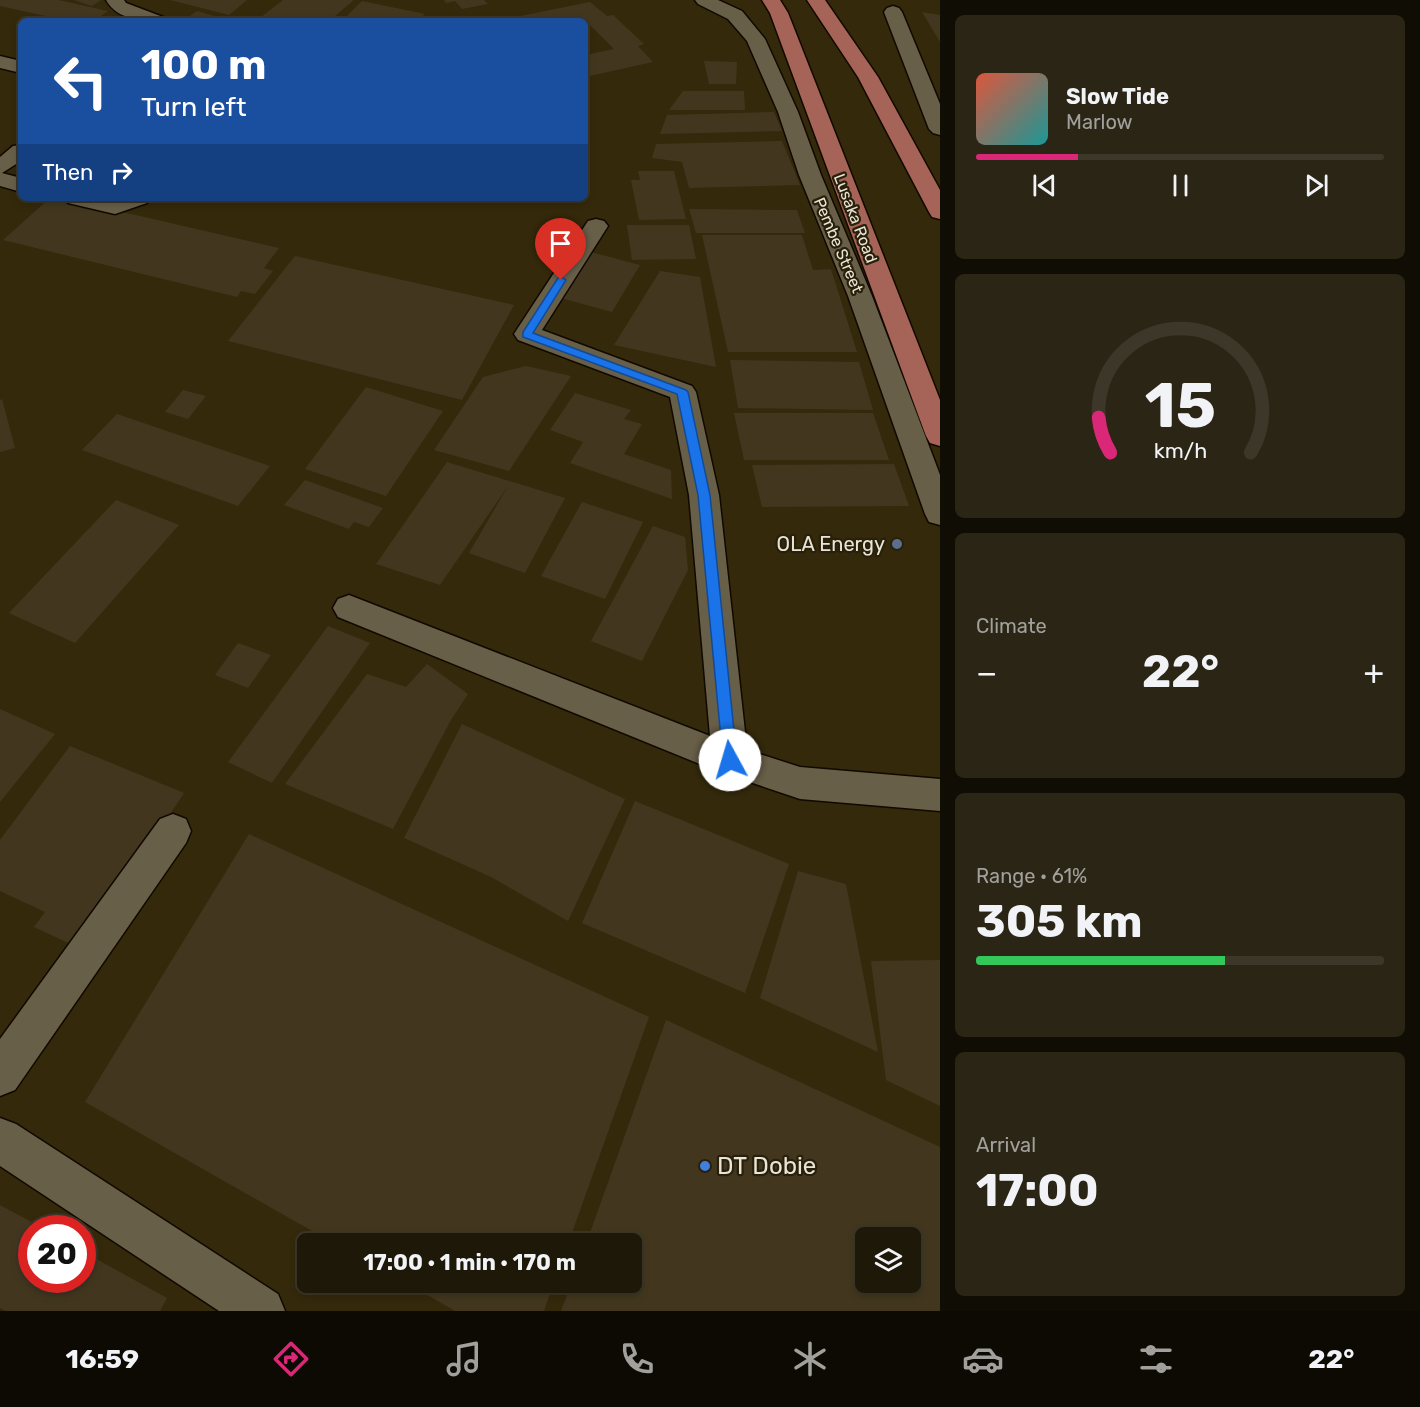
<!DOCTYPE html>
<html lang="en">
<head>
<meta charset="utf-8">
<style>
	body { margin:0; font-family:Rubik,sans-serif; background:#2b2516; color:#f1f3f6; height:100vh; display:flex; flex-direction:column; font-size:22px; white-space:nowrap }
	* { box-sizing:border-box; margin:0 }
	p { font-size:20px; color:#a1a09c }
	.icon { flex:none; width:33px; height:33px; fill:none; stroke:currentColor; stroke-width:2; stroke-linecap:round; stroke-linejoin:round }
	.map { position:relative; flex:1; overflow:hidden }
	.sheet { display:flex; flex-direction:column; gap:15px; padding:15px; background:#100d04; width:480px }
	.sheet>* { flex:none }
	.top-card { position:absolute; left:18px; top:18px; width:570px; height:183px; border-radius:9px; box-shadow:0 3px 9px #0003,0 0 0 2px #3c3729; background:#1a4fa0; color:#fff; overflow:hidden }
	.fabs { position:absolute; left:855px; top:1227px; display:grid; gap:12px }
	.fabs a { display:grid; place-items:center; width:66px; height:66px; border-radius:9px; background:#1e1808; box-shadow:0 3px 9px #0003,0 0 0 2px #3c3729; font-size:30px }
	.speed { position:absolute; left:18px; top:1215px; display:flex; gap:12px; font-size:30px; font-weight:700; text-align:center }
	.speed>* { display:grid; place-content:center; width:78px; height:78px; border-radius:50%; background:#1e1808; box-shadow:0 3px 9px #0003,0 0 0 2px #3c3729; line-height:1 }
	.speed .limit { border:9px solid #d22; background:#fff; color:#111 }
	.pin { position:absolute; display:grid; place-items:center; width:51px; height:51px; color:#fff; margin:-62px -26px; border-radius:50% 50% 50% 0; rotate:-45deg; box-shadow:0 0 6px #0007 }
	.pin .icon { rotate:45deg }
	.me { position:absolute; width:66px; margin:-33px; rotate:354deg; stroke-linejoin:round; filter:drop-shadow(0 0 4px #0008) }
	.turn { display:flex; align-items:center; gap:21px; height:126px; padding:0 24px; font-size:27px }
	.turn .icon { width:78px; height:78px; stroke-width:2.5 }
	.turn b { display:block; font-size:42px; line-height:51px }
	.then { display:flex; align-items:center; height:57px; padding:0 24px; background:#0003; gap:12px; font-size:22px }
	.big { font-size:45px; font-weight:700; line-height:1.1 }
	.sheet .tile { flex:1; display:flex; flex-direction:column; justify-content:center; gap:9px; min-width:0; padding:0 21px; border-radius:9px; background:#2b2516 }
	.sheet .dial { align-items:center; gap:0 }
	.dial svg { height:156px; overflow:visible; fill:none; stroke:#3c3729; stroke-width:7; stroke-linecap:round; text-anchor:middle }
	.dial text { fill:#f1f3f6; stroke:none }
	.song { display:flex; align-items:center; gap:18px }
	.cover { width:72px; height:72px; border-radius:9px; background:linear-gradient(135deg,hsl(10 70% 55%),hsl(180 70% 35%)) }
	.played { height:6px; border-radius:3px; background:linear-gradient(90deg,#db2777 25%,#3c3729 25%) }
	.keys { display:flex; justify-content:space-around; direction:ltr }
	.heat { display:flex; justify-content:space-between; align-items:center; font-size:33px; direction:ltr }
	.charge { height:9px; border-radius:4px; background:linear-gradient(90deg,#34c759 61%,#3c3729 0) }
	.trip { position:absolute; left:297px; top:1233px; width:345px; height:60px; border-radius:9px; background:#1e1808; box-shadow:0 3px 9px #0003,0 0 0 2px #3c3729; font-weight:700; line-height:60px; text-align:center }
	.dock { display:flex; height:96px; justify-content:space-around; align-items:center; background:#0c0a03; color:#a1a09c }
	.dock .icon { width:42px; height:42px }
	.dock .active { color:#db2777 }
	.dock b { font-size:27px; color:#f1f3f6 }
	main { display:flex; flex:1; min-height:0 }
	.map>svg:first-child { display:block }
</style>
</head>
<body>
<main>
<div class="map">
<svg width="940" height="1311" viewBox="0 0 940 1311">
	<rect width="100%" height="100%" fill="#28200a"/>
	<path fill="#34290b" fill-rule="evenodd" d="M0,0H940V1311H0ZM21,21H585V198H21ZM32,1228H82V1280H32ZM866,1238H910V1282H866ZM308,1244H632V1282H308Z"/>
	<path fill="#42371e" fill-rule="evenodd" d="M0,0H59L108,11L94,21H68L0,6Z
		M74,0H101L92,6Z
		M170,0H247L229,15Z
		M283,0H354L329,21H256Z
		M444,0H484L488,4L462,9L455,1L446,3Z
		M362,1L425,14L417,21H342Z
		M590,2L607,16L613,15L644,44L638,46L653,62L585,77V55L614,49L589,24L585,25V21H496Z
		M197,11L218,17L212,21L187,18Z
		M922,12L940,15V42Z
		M704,61L737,62L736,84H709Z
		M683,91H744L745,110H669Z
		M774,112L782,131L660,134L667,115Z
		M782,141L800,185L689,188L682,162L652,158L656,144Z
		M638,171H674L686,219L639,220L631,180H640Z
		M50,198H62L279,248L264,268L273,271L255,294L241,291L237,297L3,240Z
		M689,209L797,210L805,233H696Z
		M627,225H689L696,259L632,260Z
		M702,235H802L813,270L831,269L857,352H728Z
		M587,251L640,265L612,312L557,297Z
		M295,256L514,305L462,400L228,341Z
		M660,271L700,277L716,367L614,345Z
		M730,360L859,362L873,410L738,408Z
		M526,366L571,376L509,471L434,450L483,377Z
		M366,387L443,411L386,496L305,469Z
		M183,390L206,396L188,419L165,412Z
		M575,393L631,410L624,419L642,424L624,454L671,470L672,499L570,463L583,442L550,430Z
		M2,399L15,448L0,452V400Z
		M734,413H873L889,460H744Z
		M117,414L270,466L238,506L82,450Z
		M447,462L565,498L525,573L469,553L508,486L440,585L376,564Z
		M894,464L909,506L762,507L752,465Z
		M305,480L383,508L369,527L354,522L349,529L284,505Z
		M116,500L179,525L75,643L9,613Z
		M582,502L643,522L605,599L541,576Z
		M653,526L685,537L688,570L642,661L591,641Z
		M328,626L370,643L272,783L228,762Z
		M238,643L271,655L248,688L215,675Z
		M427,664L468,694L451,720L393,829L285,784L367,674L406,687Z
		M0,709L55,734L0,802Z
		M462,724L625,799L568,921L491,877L404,838Z
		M70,746L184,793L81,949L34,927L45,912L0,891V840Z
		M635,801L789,864L745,993L582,923Z
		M249,834L649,1017L568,1244H335L85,1102Z
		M798,871L846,884L878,1052L760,998Z
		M940,960V1106L886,1080L871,961Z
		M666,1020L940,1147V1311H561L572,1282H632V1244H586ZM866,1238H910V1282H866Z
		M0,1205L43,1228H32V1280H82V1251L167,1298L160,1311H6L0,1308Z
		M405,1282H554L544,1311H455Z"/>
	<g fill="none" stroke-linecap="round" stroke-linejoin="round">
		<defs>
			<path id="minor" d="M106,0H124L126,3L163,17L165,21C143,21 118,21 106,0Z
				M695,0H718L742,11L765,39L798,112L821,175L872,296L940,475V525L929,522L925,514L848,296L799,175L778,112L747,41L728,19L698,4Z
				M893,6L899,8L902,12L940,104V135L933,133L929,129L884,12L887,8Z
				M0,56L21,61V73L0,68Z
				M21,145V161L2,173L21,178V192L0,186V157L13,146Z
				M65,198H150L147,203L115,214L68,203Z
				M596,219L604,221L608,226L542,330L692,386L696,392L719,495L747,750L800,767L940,779V811L800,799L717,771L338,617L333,608L338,599L349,595L710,736L689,495L670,397L518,340L514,334L588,221Z
				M173,814L186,819L191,831L186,843L15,1090L0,1096V1039L160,819Z
				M0,1118L16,1124L278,1294L285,1311H219L0,1166Z"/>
			<path id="major" d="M762,0H780L788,13L940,400V446L930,443L926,436L770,13Z
				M807,0H825L878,77L940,190V219L932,217L929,212L858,77Z"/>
		</defs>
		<use href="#minor" stroke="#110900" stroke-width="3"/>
		<use href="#major" stroke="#110900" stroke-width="3"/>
		<use href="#minor" fill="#685f48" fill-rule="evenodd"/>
		<use href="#major" fill="#a66358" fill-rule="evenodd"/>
	</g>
	<path fill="#1a73e8" stroke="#114b97" stroke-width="1.5" d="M561,277L566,280L533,333L686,390L688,392L710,495L737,760L735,765L730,767L725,765L723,760L698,495L677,394L523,337V332L558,278Z"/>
	<circle fill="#5c6f8a" stroke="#28200a" stroke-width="2" cx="897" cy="544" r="6"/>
	<circle fill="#3f7fe0" stroke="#28200a" stroke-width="2" cx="705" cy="1166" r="6"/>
	<g text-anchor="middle" stroke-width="4.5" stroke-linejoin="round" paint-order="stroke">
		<g font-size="16" fill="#e9e4d6" stroke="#28200a">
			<text transform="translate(856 218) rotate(69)" y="6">Lusaka Road</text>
			<text transform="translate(839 245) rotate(67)" y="6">Pembe Street</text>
		</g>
		<g font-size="20" fill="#e9e4d6" stroke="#28200a" text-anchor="end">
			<text x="885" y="551">OLA Energy</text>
		</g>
		<g font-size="24" fill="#e9e4d6" stroke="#28200a" text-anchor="start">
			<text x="717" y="1174">DT Dobie</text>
		</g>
	</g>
</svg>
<div class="fabs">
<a><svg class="icon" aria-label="layers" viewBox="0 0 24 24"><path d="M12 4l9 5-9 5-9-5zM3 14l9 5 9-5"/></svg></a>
</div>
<div class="speed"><div class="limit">20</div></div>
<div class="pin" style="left:561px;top:280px;background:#d93025"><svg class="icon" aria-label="arrive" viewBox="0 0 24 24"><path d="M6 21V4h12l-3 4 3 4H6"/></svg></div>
<svg class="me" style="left:730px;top:760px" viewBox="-20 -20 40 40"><circle r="19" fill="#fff"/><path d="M0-13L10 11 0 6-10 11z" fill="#1a73e8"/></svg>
<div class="trip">17:00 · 1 min · 170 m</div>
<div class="top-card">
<div class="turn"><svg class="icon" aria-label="left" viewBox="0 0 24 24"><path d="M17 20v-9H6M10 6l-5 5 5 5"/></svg><div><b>100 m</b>Turn left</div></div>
<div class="then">Then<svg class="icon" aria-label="right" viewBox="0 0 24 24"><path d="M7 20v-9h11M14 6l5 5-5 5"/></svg></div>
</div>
</div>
<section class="sheet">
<div class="tile">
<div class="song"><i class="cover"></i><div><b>Slow Tide</b><p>Marlow</p></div></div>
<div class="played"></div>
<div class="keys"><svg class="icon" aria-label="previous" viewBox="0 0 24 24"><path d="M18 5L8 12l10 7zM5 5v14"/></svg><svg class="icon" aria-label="pause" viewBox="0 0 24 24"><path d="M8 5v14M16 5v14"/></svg><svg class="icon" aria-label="next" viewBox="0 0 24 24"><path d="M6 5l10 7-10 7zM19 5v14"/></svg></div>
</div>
<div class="tile dial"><svg viewBox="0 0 100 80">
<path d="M14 69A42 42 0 1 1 86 69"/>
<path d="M14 69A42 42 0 0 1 8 51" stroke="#db2777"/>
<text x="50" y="56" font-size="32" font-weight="700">15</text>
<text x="50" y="72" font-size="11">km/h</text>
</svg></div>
<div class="tile"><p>Climate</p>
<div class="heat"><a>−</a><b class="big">22°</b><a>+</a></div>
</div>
<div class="tile"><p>Range · 61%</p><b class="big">305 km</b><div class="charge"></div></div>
<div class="tile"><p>Arrival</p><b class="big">17:00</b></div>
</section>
</main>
<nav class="dock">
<b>16:59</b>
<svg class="icon active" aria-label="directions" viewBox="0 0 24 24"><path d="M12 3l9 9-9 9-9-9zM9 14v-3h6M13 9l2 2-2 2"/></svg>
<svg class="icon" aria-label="music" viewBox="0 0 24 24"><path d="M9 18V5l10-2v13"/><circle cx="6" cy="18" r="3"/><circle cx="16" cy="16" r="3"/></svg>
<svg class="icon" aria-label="phone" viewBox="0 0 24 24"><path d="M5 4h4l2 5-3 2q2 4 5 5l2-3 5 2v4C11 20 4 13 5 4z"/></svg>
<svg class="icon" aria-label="climate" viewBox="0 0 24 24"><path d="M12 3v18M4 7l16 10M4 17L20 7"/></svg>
<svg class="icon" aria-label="car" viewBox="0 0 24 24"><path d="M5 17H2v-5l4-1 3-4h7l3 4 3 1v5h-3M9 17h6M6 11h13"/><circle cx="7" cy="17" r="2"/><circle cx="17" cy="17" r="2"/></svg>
<svg class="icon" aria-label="filters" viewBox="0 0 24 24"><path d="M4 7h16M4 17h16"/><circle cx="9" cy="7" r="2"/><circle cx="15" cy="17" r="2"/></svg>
<b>22°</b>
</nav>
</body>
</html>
